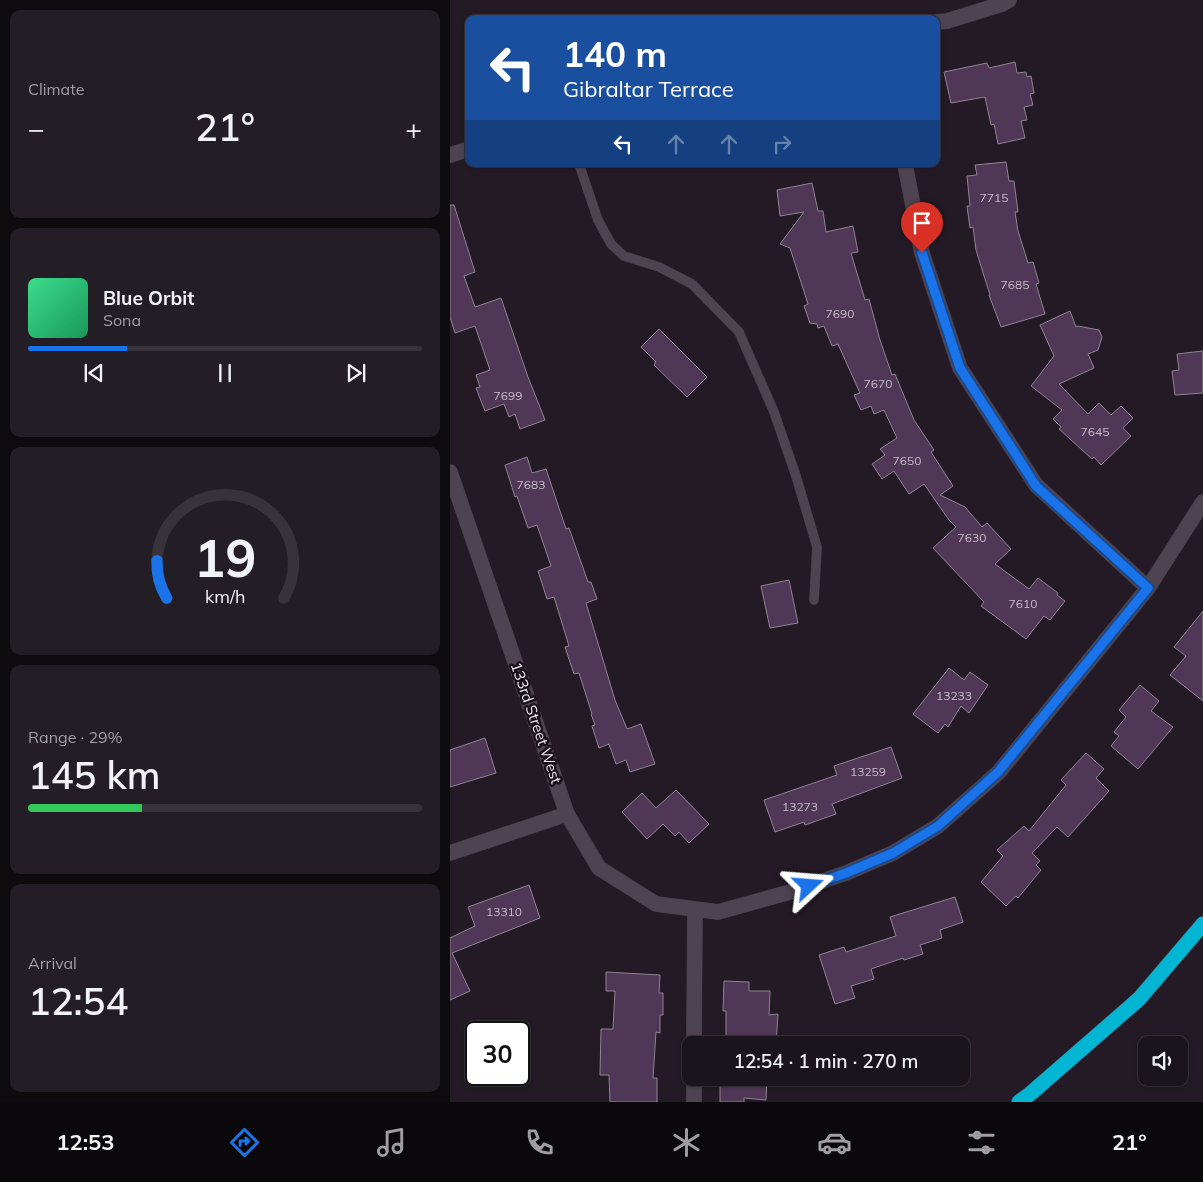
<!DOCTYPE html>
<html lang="en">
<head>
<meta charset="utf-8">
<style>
	body { margin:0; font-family:Mulish,sans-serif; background:#231d25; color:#f1f3f6; height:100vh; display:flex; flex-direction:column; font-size:19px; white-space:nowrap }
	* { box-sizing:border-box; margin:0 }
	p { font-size:16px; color:#9f9ea3 }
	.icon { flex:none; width:28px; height:28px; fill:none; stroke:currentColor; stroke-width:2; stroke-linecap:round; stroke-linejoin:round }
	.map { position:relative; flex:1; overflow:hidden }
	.sheet { display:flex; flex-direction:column; gap:10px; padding:10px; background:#0e0b0f; width:450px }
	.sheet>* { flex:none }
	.banner { position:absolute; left:15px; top:15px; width:475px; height:152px; border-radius:10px; box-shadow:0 1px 4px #0004,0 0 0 1px #38333b; background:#1a4fa0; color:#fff; overflow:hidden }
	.controls { position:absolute; left:688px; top:1036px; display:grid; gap:10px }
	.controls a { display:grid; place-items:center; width:50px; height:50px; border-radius:10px; background:#1a141c; box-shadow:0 1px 4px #0004,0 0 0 1px #38333b; font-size:25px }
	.speed { position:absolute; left:15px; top:1021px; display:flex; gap:10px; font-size:25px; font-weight:700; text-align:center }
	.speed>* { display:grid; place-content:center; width:65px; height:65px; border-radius:50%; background:#1a141c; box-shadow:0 1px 4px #0004,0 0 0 1px #38333b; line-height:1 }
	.speed .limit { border:2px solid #111; border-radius:8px; background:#fff; color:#111 }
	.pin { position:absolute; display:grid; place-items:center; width:42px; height:42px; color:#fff; margin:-51px -21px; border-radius:50% 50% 50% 0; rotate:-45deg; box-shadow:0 0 5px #0007 }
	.pin .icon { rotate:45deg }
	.me { position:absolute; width:55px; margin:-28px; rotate:71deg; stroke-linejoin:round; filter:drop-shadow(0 0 4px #0008) }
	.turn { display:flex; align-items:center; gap:18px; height:105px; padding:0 15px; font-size:22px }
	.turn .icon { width:65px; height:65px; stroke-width:2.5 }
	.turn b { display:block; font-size:35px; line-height:42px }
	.lanes { display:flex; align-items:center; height:48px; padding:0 15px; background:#0003; justify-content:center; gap:25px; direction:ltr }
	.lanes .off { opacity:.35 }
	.big { font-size:38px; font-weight:600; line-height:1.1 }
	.sheet .tile { flex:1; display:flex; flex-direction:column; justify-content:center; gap:8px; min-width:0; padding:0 18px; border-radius:10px; background:#231d25 }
	.sheet .dial { align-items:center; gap:0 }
	.dial svg { height:130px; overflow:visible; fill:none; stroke:#38333b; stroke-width:7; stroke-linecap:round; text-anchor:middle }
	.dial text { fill:#f1f3f6; stroke:none }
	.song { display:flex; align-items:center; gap:15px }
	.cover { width:60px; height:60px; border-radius:8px; background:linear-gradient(135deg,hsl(150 70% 55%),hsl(150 70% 35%)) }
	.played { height:5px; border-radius:2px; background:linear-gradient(90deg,#1a73e8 25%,#38333b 25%) }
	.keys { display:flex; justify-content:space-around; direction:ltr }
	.heat { display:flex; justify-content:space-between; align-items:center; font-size:28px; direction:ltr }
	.charge { height:8px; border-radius:4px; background:linear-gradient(90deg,#34c759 29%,#38333b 0) }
	.trip { position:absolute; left:232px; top:1036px; width:288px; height:50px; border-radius:10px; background:#1a141c; box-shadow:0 1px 4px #0004,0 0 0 1px #38333b; font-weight:600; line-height:50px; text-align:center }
	.tabs { display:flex; height:80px; justify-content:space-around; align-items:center; background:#0a080b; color:#9f9ea3 }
	.tabs .icon { width:35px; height:35px }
	.tabs .selected { color:#1a73e8 }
	.tabs b { font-size:22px; color:#f1f3f6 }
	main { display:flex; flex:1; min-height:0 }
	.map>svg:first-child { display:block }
</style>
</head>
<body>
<main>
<section class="sheet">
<div class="tile"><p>Climate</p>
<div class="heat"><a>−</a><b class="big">21°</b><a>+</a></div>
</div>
<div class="tile">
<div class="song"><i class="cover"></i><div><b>Blue Orbit</b><p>Sona</p></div></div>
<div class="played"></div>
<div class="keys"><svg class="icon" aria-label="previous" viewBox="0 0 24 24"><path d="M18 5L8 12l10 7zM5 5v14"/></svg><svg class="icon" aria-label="pause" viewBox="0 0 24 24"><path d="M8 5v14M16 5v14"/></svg><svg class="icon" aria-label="next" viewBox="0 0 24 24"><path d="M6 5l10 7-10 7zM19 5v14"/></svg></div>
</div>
<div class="tile dial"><svg viewBox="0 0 100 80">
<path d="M14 69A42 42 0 1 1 86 69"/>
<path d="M14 69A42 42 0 0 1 8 46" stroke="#1a73e8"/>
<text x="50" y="56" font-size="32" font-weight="700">19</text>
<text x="50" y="72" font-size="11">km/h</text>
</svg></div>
<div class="tile"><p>Range · 29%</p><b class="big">145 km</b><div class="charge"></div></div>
<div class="tile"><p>Arrival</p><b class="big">12:54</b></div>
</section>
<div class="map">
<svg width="753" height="1102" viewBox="0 0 753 1102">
	<rect width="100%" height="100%" fill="#231a25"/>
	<path fill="#503657" stroke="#8f8492" d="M565,62L567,73L576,72L577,77L581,76L584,93L580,94L583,105L574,107L577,120L571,121L575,138L548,144L544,124L541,125L535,97L501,103L494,72L537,63L539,68Z
		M556,162L559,181H564L568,212H565L568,231L578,263L583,262L589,283L586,284L595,314L551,327L539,295H540L526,250L523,227L520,228L517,206H520L517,176L527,175L525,165Z
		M362,183L368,211H373L376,232L403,226L408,252L401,253L415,300L419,299L430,340L442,375L445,374L464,420L484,450L481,452L503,486L490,495L515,507L532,527L537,523L561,549L545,564L579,589L588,578L608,593L607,595L615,601L600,620L594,616L576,639L531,606L534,602L483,548L506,527L499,520L474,484L459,494L444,471L432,479L422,464L435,455L430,449L447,438L434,410L424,414L421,406L411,410L404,395L410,393L388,344L382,346L374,326L368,328L367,324L360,323L354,306L358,304L340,248L330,244L354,212L330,216L327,190Z
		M0,205H4L25,272L14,276L25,307L51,298L78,377L95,420L70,429L65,414L59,417L54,404L35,411L26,388L30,387L26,375L40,370L25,326L5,333L0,317Z
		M620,311L626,327L628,326L649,330L652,337L648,350L638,354L644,368L609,384L638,414L649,403L661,415L671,406L683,418L673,428L681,436L651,465L644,457L642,459L609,429L611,427L603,419L612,410L581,386L604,356L590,325Z
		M209,329L257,377L237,397L204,365L206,362L191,347Z
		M753,351V393L725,395L722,371L729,370L727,354Z
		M77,457L82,473L96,469L116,529L119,528L138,582H141L147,599L136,603L165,700L177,729L191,724L205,764L180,772L176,760L166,764L159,744L149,748L142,726L145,725L141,714H142L129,673L124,674L115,647L119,646L104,597L97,599L88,571L101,566L87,525L78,528L67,496L65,497L55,465Z
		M339,580L348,623L320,628L311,586Z
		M753,611V701L720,675L736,656L724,647Z
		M499,668L514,680L520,672L538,685L519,713L511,706L498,727L495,724L488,733L463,714Z
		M690,685L709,701L701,711L723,727L688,769L661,746L669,736L664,732L676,717L669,710Z
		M35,738L46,773L0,787V750Z
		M441,747L452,778L382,804L386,814L355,825L354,822L325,832L314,800L387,775L384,766Z
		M636,753L654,769L646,778L659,791L618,837L607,827L582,853L590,861L586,865L591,870L568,898L566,896L556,906L531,882L553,856L547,850L574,826L579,831L616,785L611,780Z
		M226,790L259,824L239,843L229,832L225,836L213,824L197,839L172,812L192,793L206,808Z
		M79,885L90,918L2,953L20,991L0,1000V938L25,926L18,907Z
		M505,897L513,922L490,930L492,938L470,945L473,954L454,960L453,958L421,969L424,979L401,986L405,998L385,1004L369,955L394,947L396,952L446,936L440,917Z
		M156,972L210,975L209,993H213V1015H210V1033L206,1032L203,1078H207V1102H160L159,1075H150L151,1029H163L165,991H156Z
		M274,981L299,982V991H320L319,1015L328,1014L326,1045H276V1011H273Z
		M270,1078H317L316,1100L294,1098V1102H270Z"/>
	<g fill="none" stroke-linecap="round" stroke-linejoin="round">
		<defs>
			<path id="service" d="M129,164L148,220L161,244L174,256L209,267L242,284L289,332L324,412L346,476L367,547L364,600"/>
			<path id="minor" d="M455,164L472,253L510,368L586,485L698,588
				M0,472L117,814L149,868L206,904L268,912L340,892L396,873L443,853L488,826L549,772L698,588L753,502
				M0,853L117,814
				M244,1045L245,909
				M244,1102V1078"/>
			<path id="tertiary" d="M486,22L497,21L552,4L559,0
				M0,155L19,149"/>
			<path id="motorway" d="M569,1102L580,1094L689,999L753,924"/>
		</defs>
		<use href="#service" stroke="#3e3740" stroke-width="10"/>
		<use href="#minor" stroke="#3e3740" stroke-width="16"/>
		<use href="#tertiary" stroke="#3e3740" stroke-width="16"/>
		<use href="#motorway" stroke="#3e3740" stroke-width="16"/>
		<use href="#service" stroke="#4e4451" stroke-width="9"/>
		<use href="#minor" stroke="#4e4451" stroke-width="15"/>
		<use href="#tertiary" stroke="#4e4451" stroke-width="15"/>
		<use href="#motorway" stroke="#02b5d3" stroke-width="15"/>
	</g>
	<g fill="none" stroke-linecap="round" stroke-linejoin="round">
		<defs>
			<path id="route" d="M359,886L396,873L443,853L488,826L548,772L698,588L586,486L510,368L472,253"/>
		</defs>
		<use href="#route" stroke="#114b97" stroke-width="12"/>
		<use href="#route" stroke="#1a73e8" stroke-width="9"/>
	</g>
	<g text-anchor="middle" stroke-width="5" stroke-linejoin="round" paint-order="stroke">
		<g font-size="12" fill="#c7bcca">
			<text x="544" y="202">7715</text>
			<text x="565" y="289">7685</text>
			<text x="390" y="318">7690</text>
			<text x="428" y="388">7670</text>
			<text x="58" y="400">7699</text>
			<text x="645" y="436">7645</text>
			<text x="457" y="465">7650</text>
			<text x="81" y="489">7683</text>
			<text x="522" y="542">7630</text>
			<text x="573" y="608">7610</text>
			<text x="504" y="700">13233</text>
			<text x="418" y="776">13259</text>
			<text x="350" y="811">13273</text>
			<text x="54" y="916">13310</text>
		</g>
		<g font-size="15" fill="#efe9f1" stroke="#19111c">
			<text transform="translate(86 723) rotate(71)" y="5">133rd Street West</text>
		</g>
	</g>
</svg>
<div class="controls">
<a><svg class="icon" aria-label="sound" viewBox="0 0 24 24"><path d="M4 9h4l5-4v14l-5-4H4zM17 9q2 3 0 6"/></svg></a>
</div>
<div class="speed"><div class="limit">30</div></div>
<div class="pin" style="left:472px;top:253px;background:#d93025"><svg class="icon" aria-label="arrive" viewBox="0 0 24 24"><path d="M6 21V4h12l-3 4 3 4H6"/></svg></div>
<svg class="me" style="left:359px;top:886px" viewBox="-20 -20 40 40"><path d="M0-17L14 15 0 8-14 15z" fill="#1a73e8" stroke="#fff" stroke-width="4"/></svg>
<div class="trip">12:54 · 1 min · 270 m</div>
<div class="banner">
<div class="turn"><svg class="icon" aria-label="left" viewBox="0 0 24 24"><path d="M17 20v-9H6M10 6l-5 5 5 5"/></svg><div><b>140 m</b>Gibraltar Terrace</div></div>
<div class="lanes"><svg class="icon" aria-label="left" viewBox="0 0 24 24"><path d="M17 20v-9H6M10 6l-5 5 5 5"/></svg><svg class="icon off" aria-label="ahead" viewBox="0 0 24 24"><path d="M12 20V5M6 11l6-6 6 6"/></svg><svg class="icon off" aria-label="ahead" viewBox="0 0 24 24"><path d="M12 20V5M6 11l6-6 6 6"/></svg><svg class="icon off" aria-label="right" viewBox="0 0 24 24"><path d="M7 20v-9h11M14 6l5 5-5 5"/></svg></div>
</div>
</div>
</main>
<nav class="tabs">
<b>12:53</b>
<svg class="icon selected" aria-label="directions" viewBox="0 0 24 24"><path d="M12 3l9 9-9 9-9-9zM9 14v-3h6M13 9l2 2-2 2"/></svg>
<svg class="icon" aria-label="music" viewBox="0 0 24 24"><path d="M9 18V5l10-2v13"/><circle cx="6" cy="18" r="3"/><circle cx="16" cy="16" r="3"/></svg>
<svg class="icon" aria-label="phone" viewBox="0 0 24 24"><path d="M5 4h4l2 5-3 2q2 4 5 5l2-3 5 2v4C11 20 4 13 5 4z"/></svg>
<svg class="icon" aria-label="climate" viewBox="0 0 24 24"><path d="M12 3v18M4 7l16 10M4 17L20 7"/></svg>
<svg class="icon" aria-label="car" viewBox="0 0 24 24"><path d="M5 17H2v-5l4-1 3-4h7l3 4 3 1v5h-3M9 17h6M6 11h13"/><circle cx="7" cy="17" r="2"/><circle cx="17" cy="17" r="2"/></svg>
<svg class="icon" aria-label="filters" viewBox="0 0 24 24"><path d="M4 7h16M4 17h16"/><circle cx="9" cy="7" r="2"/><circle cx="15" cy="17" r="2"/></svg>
<b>21°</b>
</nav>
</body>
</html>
